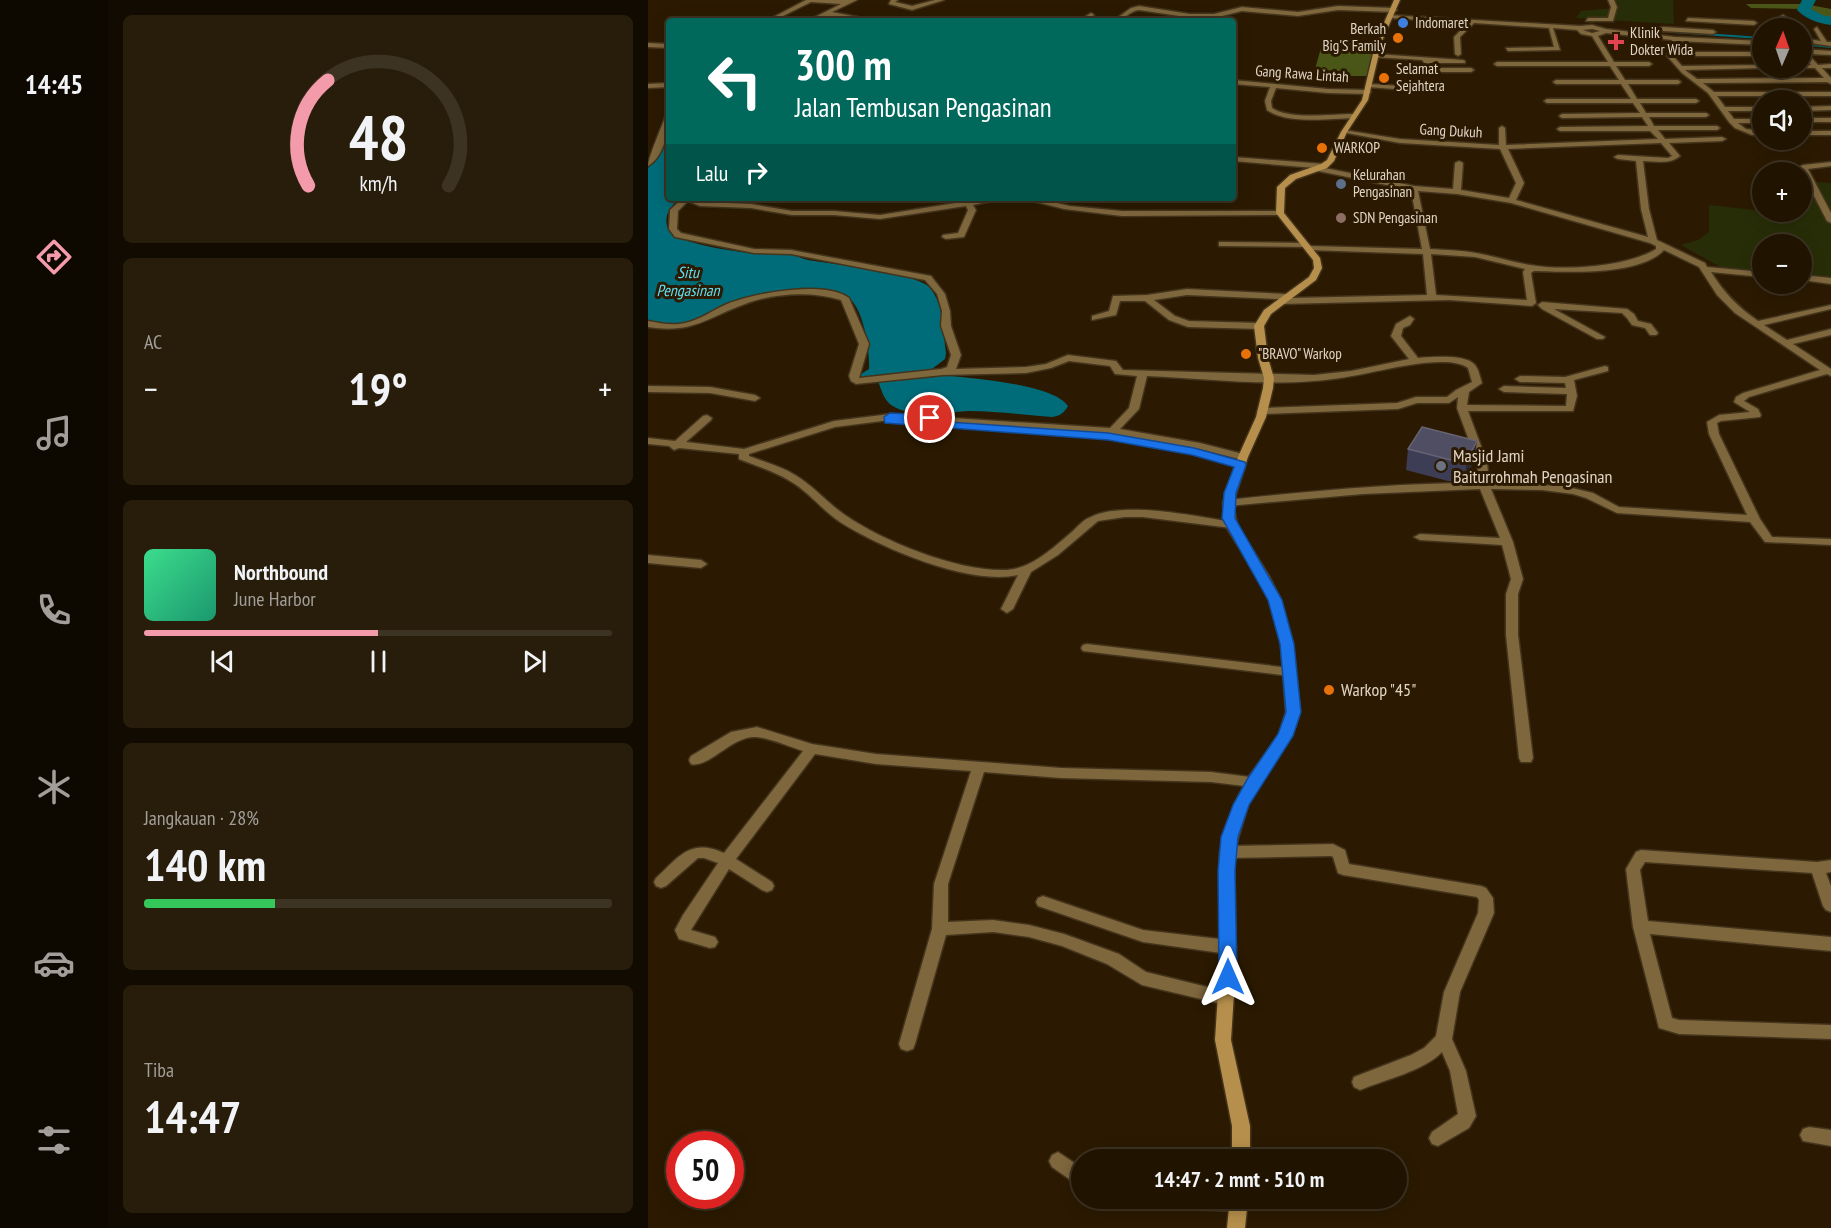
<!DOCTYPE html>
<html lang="id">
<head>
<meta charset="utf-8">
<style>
	body { margin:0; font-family:"PT Sans Narrow",sans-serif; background:#281d0b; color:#f1f3f6; height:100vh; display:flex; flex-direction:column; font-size:22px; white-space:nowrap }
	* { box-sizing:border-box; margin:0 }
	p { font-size:20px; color:#a29e99 }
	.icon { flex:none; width:33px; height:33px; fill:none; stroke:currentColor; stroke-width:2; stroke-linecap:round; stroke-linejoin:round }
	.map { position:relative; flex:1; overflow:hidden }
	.side { display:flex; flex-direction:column; gap:15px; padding:15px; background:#120b01; width:540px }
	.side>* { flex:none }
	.guide { position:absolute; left:18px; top:18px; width:570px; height:183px; border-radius:6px; box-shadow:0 3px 15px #0003,0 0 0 2px #3d3323; background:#00695c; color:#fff; overflow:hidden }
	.needle { width:39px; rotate:2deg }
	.buttons { position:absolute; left:1104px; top:18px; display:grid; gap:12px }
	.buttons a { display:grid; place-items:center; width:60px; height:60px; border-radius:50%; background:#201401; box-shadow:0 3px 15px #0003,0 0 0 2px #3d3323; font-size:30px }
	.speed { position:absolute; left:18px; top:1131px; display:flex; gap:12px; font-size:30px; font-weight:700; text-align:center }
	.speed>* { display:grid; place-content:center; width:78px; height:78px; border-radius:50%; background:#201401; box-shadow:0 3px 15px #0003,0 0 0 2px #3d3323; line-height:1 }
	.speed .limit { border:9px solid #d22; background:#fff; color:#111 }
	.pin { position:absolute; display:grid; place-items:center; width:51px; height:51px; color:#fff; margin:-26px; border:3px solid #fff; border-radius:50%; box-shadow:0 2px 6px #0007 }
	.me { position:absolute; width:66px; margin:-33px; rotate:0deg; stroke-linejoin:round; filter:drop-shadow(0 0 4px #0008) }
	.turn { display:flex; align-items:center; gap:21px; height:126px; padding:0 30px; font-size:27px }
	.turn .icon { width:78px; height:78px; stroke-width:2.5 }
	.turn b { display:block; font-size:42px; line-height:51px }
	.then { display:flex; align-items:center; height:57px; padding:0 30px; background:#0003; gap:12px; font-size:22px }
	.big { font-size:45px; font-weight:700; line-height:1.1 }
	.side .card { flex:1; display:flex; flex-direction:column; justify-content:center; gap:9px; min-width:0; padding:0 21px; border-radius:9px; background:#281d0b }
	.side .dial { align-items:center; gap:0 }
	.dial svg { height:156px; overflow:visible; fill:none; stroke:#3d3323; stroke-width:7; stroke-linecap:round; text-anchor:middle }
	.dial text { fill:#f1f3f6; stroke:none }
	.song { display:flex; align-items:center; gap:18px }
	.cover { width:72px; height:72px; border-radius:9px; background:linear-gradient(135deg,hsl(150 70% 55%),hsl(160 70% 35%)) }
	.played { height:6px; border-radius:3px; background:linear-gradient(90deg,#f39aab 50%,#3d3323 50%) }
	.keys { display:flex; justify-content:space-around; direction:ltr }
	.heat { display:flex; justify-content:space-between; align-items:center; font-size:33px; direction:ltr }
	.charge { height:9px; border-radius:4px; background:linear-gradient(90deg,#34c759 28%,#3d3323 0) }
	.trip { position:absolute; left:423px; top:1149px; width:336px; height:60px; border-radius:30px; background:#201401; box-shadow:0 3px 15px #0003,0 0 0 2px #3d3323; font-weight:700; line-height:60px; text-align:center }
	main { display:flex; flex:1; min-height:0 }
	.tabs { display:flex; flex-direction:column; width:108px; justify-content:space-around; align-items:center; background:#0d0800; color:#a29e99 }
	.tabs .icon { width:42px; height:42px }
	.tabs .on { color:#f39aab }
	.tabs b { font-size:27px; color:#f1f3f6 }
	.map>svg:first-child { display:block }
</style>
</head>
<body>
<main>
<nav class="tabs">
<b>14:45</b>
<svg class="icon on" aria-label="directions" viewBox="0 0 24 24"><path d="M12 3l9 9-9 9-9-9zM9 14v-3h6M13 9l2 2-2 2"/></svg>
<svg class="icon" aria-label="music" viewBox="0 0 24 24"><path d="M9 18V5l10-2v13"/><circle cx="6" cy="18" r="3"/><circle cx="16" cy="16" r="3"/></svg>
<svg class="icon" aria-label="phone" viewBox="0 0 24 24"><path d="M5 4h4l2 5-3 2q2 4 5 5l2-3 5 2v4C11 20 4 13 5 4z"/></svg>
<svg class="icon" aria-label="climate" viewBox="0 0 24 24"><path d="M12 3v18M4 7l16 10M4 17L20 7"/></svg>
<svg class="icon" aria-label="car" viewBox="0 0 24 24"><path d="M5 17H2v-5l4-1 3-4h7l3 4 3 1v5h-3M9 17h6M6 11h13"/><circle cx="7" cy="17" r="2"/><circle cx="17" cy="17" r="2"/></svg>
<svg class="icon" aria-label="filters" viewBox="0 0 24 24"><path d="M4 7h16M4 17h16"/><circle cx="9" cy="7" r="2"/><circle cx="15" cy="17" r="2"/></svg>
</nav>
<section class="side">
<div class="card dial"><svg viewBox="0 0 100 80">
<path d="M14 69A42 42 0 1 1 86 69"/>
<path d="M14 69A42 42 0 0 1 24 15" stroke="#f39aab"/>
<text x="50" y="56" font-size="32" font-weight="700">48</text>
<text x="50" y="72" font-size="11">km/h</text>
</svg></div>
<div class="card"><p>AC</p>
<div class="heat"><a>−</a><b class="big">19°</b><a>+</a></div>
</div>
<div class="card">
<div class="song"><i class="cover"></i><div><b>Northbound</b><p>June Harbor</p></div></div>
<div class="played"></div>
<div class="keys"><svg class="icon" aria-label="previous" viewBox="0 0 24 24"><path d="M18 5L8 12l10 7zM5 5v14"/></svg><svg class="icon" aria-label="pause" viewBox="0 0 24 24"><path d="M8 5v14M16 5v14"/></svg><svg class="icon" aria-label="next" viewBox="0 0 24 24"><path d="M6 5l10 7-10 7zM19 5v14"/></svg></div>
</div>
<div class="card"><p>Jangkauan · 28%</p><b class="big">140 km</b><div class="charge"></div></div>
<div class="card"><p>Tiba</p><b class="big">14:47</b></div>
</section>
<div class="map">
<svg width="1183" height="1228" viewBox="0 0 1183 1228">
	<rect width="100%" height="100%" fill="#2b1a01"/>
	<path fill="#272e07" d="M965,0H1025L1026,24L928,18L933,11L967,8L970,3Z
		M1169,182L1183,183V277L1154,274V244H1114V271L1076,269L1033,245L1050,240L1061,232V205L1143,214V212H1154V193L1173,195Z"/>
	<path fill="#4a5518" d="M1098,4H1157L1183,9V21L1162,16L1154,9L1103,8Z
		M675,41L730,43L724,76H665Z"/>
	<path fill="#006c79" d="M21,128V198H32C20,208 14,219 22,233C39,245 93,253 115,254C122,254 130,252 138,253C145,254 152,258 160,260C182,264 271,273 282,288C296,305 295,332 298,353L297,359L284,369L285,374C312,378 404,382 420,406C416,413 412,416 404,417C376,415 348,411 321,411C298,412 264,419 243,405C236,400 233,389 230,381L210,379V376L221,369C222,351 216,311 202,299C198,294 190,294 184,292L120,294L31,326L0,322V168L14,150Z"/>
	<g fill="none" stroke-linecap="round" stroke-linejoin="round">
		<path stroke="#006c79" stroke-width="2" d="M1026,32L1114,38
			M1154,44L1183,47"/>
		<path fill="#006c79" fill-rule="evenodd" d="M1154,0H1168L1163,9L1174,15L1183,17V25C1170,23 1159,20 1149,10Z"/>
		<defs>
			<path id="minor" d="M158,0H209L184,12L230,21C214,21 198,16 182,16C174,15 167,21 159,21L193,4L163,2L125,21H118Z
				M243,0H250L247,2L264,6L287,0H296L264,10L241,4Z
				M960,0H966L969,7L965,21H938L940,18H960L963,7Z
				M491,6L542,14H566L594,7L650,12L690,6L746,8L749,10L746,12L690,10L650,16L594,11L566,18H544L540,21H534L538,17L491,10C481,11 476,21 465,21L483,8Z
				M443,13L446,15L438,21H431Z
				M740,15L932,26L944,25L958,29L1027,37L1114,41V45L1029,41L1026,52H1114V56H1025L1034,66L1114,65L1117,68L1037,70L1049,79L1176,78L1167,68H1152L1154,65H1163L1154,54V49L1183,51V55L1160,54L1170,65L1183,64V68H1174L1183,78V84L1179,82L1055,83L1066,92H1183V96H1069L1077,107H1114V111H1080L1086,119H1114V123H1090L1098,129L1114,131V135H1104L1087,128L1081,122L1060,93L1034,73L1019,56L1024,40L958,33L950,36L966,62H1001L1004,64L1001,66H968L977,80H1030L1033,82L1030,84H980L989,99H1048L1051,101L1048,103H992L998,113H1058L1061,115L1058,117H1001L1006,126H1069L1072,128L1069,130H1010L1017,139L1074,137L1078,139L1074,141L1021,143L1032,156C1021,165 1008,161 995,161L1001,209L1009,240L1057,263L1059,267L1114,272V277L1063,272C1076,293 1090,307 1110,321L1183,305V309L1116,325L1139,340L1183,329V335L1145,344L1183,369V376L1179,374L1101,397L1096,401L1110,409L1113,415L1112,417L1073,421L1069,423L1071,434L1112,519L1124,537L1183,539V545L1117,542L1102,522L969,513L938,498L925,494L894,490L843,489L865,542L875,579L870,594V635L885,758L883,762H873L871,758L858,635V594L863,579L854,545L772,540L766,537L772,534L852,538L832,489L715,494L580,506L575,503L580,500C663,491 747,483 830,483L829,462L809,408L810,397L801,403H769L750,409L614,414L609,411L614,408L749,403L768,397H799L808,390L824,382L820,368C800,352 729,372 704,376C637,389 566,379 499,376L491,409L472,429L552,443L599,455L600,457L595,460L552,449L466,434L462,436L457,434L242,420L187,427L101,454V456C116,462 133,466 147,475C166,486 179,503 197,515C236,542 311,572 359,570C385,568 406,547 425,531C430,526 436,519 443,517C476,501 547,516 583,522L589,525L583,528L495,517H477L450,521L410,555L383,572L365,609L359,613L353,609L370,575C321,586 233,548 192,522C174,510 161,492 142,481C126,471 108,466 91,459V454L31,448L26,450L21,446L0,444V438L27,441L55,416L59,415L64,418L63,420L38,442L96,449L186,421L242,414L462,428L481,408L489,376L467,374L462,366L421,361L403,368L378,373L295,375L208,384L203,381L201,376L211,344L193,300C163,291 126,293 97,304C58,318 45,334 0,327V321C12,323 24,326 37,323C52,320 65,310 79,304C107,293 176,280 201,298L221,344L211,378L293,369L299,367L303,355L293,326L294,311L289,294L277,280L143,254L106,253L27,237L21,229L22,210L35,198H46L53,202L103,204L144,211H186L232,215L339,198H358L325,205L328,210L316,237L298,239L294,237L295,235L310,233L320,210L318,206L232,219L186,215H144L103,208L52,206L40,201L30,211L29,229L33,233L106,249L143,250L283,276L297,294L302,311L303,326L313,355L308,369L378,367L398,364L420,355L468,361L475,370L666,375L703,371L761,359L743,336L748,324L762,316L766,319L762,325L755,328L753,336L770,358C783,357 818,354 827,365C831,370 832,377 834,383L821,392L819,405L918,406L919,394L856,392L851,389L856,386L918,388L917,383L872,382L867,379L872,376L917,377L957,366L960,367V371L926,380L929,396L925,411H820L839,462L841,483L916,486L945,493L971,507L1099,515L1061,434L1059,422L1071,415L1102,412L1086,402L1088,397L1095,393L1172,370L1087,313L1069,295L1051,267L1016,250C992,276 920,272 886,271L883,273L888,303L884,306L801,300L633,304L630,303V299L539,295L506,300L527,316L541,321L611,323L616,326L611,329L540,327L521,320L497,301H472L468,315L444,320V316L461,311L465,296L499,295L539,289L638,294L641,295L642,298L779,295L775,254L661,250L657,247L571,246V242H574L659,243L663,246L774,249L763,190L670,171H667V168L585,161V157L676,164L680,166L677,168L766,186L805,189L807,163L811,161L815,163L813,190L861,198L868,183L852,149L752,143L693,132L696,130L752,139L851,145V128L854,126L857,128L858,145L1010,139L1002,131H912L909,129L912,127L1000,126L994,117L914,118L911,116L914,114L992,113L985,103H899L896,101L899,99H983L973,84H908L905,82L908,80H971L962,66H849L846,64L849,62H960L944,36L933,34L929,30L905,28L912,50L860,51L858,48L906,47L901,28L826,23L812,37L813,54L810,56L807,54L806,37L820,23L742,18ZM944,29L952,31L944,33L935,30ZM1013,143L1024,156L1020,158L970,155L966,157L970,159L988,161L993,209L1000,237L868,200L876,183L860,149ZM770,191L809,194L863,203L1002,243L1008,246V249C979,267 916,271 882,265C864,262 846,256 828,253C813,250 797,250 782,249ZM783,254L827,257L877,269L875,272L879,300L788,295Z
				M1135,15L1138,17L1142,28H1136L1132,17Z
				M1040,18L1106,21L1109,23L1106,25L1038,21Z
				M1015,27L1065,30L1068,32L1065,34L1015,31L1001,33L998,31Z
				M1169,27L1179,42H1183V46L1154,42V38L1173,41L1166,29Z
				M0,43L21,44V48L0,47Z
				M728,54L815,60L817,61V63H782L786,68H823L826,70L823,72H784L774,60L726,57Z
				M585,80L680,89L720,90L723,92L720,94L680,93L628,88L623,101L624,108C641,120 684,114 705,114L708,116L705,118C681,119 638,124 619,110L617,101L622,87L585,84Z
				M21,83V87L0,88V84Z
				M722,84L785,88L788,90L785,92L720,87V85Z
				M1183,106V110L1154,111V107Z
				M21,113C21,130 16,157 0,166C0,158 14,126 18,115Z
				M1154,118H1183V122H1154Z
				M1154,131H1183V135H1154Z
				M1183,162V166L1160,169L1183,213V223L1179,221L1151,167L1155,165Z
				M373,198H387L422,206L474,211H632L636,213L632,215L474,216L416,209Z
				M1154,275L1183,278V284L1154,280Z
				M894,302L979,309L986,314L990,321L1003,324L1010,333L1008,335H1002L997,328L984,325L979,318L974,313L906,309L957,337L955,339H949L894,309L890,305Z
				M0,386L62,387L107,395L112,398L107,401L62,393L0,392Z
				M0,555L53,560L59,564L53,568L0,563Z
				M439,644L642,668L648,672L642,676L435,651L433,648L435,645Z
				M109,727L164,744L228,754L413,768L563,772L610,778L612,782L610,786L605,787L563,782L413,778L336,772L300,884V922L345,920L381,925L416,934L471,954L498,972L584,993L586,998L584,1003L578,1005L494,985L459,964L414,946L381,937L345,932L298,935L267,1044L265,1049L259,1051L253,1049L251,1044L284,929L286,884L323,771L228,764L167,754L88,859L124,882L126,886L124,890L119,892L114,890L81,869L43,930L67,937L70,942L67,947L62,948L31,939L27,930L35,915L70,863L56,858H50L18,886L13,888L8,886L6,882L8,878C32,856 42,838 76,853L155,751C142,747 122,738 108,737C85,735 60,769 43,764L41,760L43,756L83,732Z
				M685,844L697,850L701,864L833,886L838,888L845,898L846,913L812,992L804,1039L818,1071L828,1116L821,1128L790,1146L784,1144L781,1138L784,1132L810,1114L802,1071L794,1052C776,1071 736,1080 712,1090L706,1087L704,1082L706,1077L763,1055L776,1048L788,1036L796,992L830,913L831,900L829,897L695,875L690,873L685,857L683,856L579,858L574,856L572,852L574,848L579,846Z
				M993,850L1169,862L1183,860V872L1178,873L1183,886V912L1178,910L1175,906L1164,873L997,862L992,870L1000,921L1183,937V951L1002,934L1024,1018L1031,1020L1183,1025V1039L1031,1034L1011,1028L985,927L978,869L988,852Z
				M395,896L495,930L580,940L585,942L588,947L585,952L580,954L495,942L390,906L388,902L390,898Z
				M1161,1127L1183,1130V1146L1155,1141L1152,1135L1155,1129Z
				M410,1152L434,1168V1188L404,1167L401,1161L404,1155Z
				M464,1198H599L600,1202L597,1208L591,1211L473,1207L467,1204Z"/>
			<path id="secondary" d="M746,0H752L734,41L720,100L699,132L686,161L679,168L648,179L637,188L636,213L672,258L674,268L668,280L623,314L616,326L620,358L626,378L625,388L618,417L600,457L585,503L589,525L621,576L633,600L645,644L652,712L644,736L610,785L600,805L586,852L588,962L583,1040L602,1126V1160H584V1126L567,1040L572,962V852L586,805L600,778L631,735L638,712L633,644L621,600L609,576L577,525L575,503L590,457L608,417L615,388L616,378L610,358L606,326L616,310L661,277L666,268L665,260L628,213L629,187L642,175L673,164L679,160L693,132L714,100L728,41Z
				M582,1198H600L597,1228H579Z"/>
		</defs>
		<use href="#minor" stroke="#44341c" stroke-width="3"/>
		<use href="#secondary" stroke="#44341c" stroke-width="3"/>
		<use href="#minor" fill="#7e663d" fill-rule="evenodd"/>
		<use href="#secondary" fill="#b58f4b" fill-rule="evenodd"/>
	</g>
	<path fill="#3d3d56" d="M760,449L826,461L816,481H800L758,470Z"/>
	<path fill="#2f282f" d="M829,441L826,461L816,481L819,460Z"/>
	<path fill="#4f4e62" stroke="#666372" stroke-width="1.5" d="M774,427L829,441L819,460H803L760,449Z"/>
	<path fill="#1a73e8" stroke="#114b97" stroke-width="1.5" d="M242,413L282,415L286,416V421L460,433L546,448L597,462L598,465L588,493L587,518L634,600L646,644L653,712L645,736L601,805L590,837L587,871L589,977L586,982L580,984L574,982L571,977L570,871L573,837L585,805L600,778L630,734L638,712L632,644L620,600L574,518L576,493L586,467L544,455L460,440L237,423L236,417Z"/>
	<circle fill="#3f7fe0" stroke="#2b1a01" stroke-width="2" cx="755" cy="23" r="6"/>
	<g fill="#e8710a" stroke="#2b1a01" stroke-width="2">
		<circle cx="750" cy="38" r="6"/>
		<circle cx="736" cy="78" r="6"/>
		<circle cx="674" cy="148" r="6"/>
		<circle cx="598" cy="354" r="6"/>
		<circle cx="681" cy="690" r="6"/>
	</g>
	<path fill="#e0444e" stroke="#2b1a01" stroke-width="2" d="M965 33h6v6h6v6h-6v6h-6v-6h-6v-6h6z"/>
	<circle fill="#5c6f8a" stroke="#2b1a01" stroke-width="2" cx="693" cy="184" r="6"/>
	<circle fill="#8d6e63" stroke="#2b1a01" stroke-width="2" cx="693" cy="218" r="6"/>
	<circle fill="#6b7280" stroke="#2b1a01" stroke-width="2" cx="793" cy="466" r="6"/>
	<g text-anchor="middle" stroke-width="6" stroke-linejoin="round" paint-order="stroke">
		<g font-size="15" fill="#e0d4c5" stroke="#2b1a01" text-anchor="start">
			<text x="767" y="28">Indomaret</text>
			<text x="738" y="34" text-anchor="end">Berkah<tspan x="738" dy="17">Big'S Family</tspan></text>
			<text x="982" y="38">Klinik<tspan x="982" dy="17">Dokter Wida</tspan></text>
			<text x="748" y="74">Selamat<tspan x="748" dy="17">Sejahtera</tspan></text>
			<text x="686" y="153">WARKOP</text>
			<text x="705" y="180">Kelurahan<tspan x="705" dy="17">Pengasinan</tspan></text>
			<text x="705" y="223">SDN Pengasinan</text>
			<text x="610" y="359">"BRAVO" Warkop</text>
		</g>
		<g font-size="15" fill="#e0d4c5" stroke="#2b1a01">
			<text transform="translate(654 74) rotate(4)" y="5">Gang Rawa Lintah</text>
			<text transform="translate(803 131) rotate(3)" y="5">Gang Dukuh</text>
		</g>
		<g font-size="16" font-style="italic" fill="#61dff3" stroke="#2b1a01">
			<text x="40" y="278">Situ<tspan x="40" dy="18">Pengasinan</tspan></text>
		</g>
		<g font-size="18" fill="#e0d4c5" stroke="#2b1a01" text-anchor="start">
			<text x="805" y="462">Masjid Jami<tspan x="805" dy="21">Baiturrohmah Pengasinan</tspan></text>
			<text x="693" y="696">Warkop "45"</text>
		</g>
	</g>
</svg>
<div class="buttons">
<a><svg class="needle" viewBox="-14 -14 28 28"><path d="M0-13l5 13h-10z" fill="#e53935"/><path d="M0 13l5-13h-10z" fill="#a29e99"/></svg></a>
<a><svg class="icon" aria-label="sound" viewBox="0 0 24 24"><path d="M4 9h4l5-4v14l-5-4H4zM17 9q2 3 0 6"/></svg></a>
<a>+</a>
<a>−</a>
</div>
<div class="speed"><div class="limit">50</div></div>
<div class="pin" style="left:282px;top:418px;background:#d93025"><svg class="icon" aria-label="arrive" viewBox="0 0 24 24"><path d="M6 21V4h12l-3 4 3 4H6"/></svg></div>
<svg class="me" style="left:580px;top:977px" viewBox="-20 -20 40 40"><path d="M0-17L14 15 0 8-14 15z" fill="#1a73e8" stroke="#fff" stroke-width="4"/></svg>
<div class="trip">14:47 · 2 mnt · 510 m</div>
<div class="guide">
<div class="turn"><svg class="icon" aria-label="left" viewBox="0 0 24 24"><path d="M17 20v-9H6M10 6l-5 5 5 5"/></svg><div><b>300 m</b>Jalan Tembusan Pengasinan</div></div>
<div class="then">Lalu<svg class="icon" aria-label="right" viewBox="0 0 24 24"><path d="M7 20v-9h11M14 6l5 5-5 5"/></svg></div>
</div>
</div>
</main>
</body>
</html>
